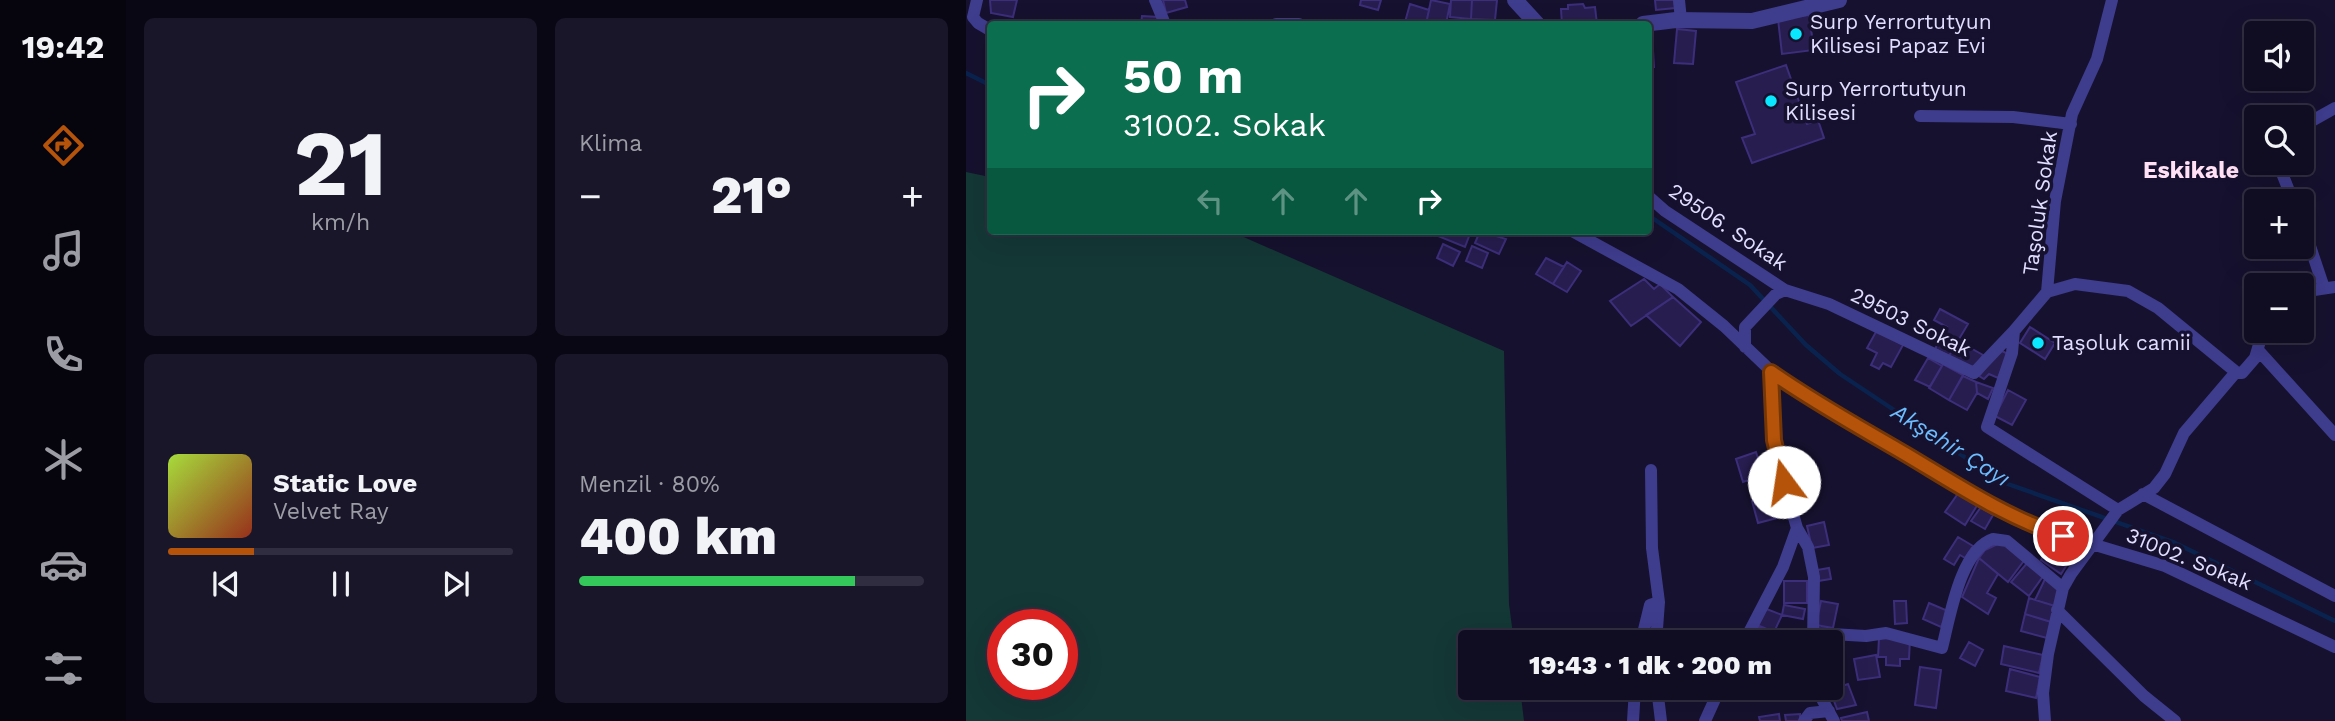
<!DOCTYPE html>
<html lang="tr">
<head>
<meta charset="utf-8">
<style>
	body { margin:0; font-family:"Work Sans",sans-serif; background:#19162a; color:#f1f3f6; height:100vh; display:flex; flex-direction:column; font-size:26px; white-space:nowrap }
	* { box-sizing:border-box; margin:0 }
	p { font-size:23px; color:#9c9ca5 }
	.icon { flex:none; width:38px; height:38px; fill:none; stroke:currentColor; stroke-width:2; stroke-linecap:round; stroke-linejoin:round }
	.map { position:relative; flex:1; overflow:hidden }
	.drawer { display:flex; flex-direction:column; gap:18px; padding:18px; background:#090713; width:840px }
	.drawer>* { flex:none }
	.top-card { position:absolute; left:21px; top:21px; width:665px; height:214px; border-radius:7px; box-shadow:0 7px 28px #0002,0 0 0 2px #302d40; background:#0b6e4f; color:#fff; overflow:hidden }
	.fabs { position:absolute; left:1278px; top:21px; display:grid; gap:14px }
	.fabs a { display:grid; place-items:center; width:70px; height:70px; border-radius:7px; background:#100d22; box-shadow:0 7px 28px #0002,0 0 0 2px #302d40; font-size:35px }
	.speed { position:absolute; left:21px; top:609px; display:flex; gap:14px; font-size:35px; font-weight:700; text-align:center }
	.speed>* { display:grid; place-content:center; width:91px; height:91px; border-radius:50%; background:#100d22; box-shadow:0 7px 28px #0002,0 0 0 2px #302d40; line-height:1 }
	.speed .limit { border:10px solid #d22; background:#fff; color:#111 }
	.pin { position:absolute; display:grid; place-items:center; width:60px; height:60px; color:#fff; margin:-30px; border:4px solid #fff; border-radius:50%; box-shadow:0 2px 7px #0007 }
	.me { position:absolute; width:77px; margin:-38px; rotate:346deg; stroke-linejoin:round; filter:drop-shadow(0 0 5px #0008) }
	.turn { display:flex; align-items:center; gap:24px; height:147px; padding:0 21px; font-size:32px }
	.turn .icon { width:91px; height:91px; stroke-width:2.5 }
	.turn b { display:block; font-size:49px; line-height:60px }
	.lanes { display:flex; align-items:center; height:66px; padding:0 21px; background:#0003; justify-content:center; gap:35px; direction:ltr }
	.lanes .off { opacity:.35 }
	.big { font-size:52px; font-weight:800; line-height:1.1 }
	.drawer .tile { flex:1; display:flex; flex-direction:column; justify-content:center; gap:10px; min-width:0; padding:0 24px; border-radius:10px; background:#19162a }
	.drawer .dial { align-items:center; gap:0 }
	.dial b { font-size:91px; line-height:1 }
	.song { display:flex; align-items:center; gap:21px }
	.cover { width:84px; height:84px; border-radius:10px; background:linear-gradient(135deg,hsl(80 70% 55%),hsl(10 70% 35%)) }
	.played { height:7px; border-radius:4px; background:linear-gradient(90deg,#b45309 25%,#302d40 25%) }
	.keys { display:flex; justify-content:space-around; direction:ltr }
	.heat { display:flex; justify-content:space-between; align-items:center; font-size:38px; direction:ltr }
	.charge { height:10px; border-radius:5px; background:linear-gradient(90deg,#34c759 80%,#302d40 0) }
	.drawer .tiles { flex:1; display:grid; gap:18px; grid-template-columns:repeat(2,1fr) }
	.trip { position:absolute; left:492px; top:630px; width:385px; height:70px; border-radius:7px; background:#100d22; box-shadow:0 7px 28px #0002,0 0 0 2px #302d40; font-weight:800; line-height:70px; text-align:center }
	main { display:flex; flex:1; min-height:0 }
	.menu { display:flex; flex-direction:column; width:126px; justify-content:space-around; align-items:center; background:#06050e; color:#9c9ca5 }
	.menu .icon { width:49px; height:49px }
	.menu .selected { color:#b45309 }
	.menu b { font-size:32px; color:#f1f3f6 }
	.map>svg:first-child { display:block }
</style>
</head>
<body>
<main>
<nav class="menu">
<b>19:42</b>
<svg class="icon selected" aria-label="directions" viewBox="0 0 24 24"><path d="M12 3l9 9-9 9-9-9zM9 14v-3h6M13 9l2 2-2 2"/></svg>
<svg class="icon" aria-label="music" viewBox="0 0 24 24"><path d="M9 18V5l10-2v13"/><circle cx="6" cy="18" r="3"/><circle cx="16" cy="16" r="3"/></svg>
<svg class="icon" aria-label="phone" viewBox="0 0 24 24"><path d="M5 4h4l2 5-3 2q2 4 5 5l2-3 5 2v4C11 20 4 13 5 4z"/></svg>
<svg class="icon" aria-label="climate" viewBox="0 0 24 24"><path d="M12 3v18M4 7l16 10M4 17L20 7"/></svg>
<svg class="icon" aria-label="car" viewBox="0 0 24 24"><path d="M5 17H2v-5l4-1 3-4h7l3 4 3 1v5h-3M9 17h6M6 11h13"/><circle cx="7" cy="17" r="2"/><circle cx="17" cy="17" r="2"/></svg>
<svg class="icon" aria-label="filters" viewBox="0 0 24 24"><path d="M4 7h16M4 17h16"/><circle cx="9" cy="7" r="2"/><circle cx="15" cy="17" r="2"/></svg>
</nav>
<section class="drawer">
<div class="tiles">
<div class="tile dial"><b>21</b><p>km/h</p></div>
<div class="tile"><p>Klima</p>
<div class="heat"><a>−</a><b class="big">21°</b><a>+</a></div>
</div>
<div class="tile">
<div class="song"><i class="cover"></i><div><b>Static Love</b><p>Velvet Ray</p></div></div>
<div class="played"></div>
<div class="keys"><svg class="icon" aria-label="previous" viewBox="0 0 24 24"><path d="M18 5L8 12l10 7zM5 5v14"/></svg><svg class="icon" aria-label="pause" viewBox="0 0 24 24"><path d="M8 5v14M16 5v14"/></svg><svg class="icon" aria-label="next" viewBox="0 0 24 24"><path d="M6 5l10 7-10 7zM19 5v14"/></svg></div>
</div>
<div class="tile"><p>Menzil · 80%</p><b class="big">400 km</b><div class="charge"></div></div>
</div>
</section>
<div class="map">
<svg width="1369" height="721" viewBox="0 0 1369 721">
	<rect width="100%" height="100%" fill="#16112e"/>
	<path fill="#143836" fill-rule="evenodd" d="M0,172L24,177V231H264L538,351L543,604L548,642H504V688H554L558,721H0ZM37,625H96V684H37Z"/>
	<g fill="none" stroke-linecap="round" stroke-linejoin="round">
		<path stroke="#0a234e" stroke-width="4.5" d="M0,73L24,85
			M682,215L784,285L840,345L874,374L1036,482L1207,542L1369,621"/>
	</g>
	<path fill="#271d4f" stroke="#3d2e7b" stroke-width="2" d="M24,0H51L47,17L25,13Z
		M197,0H219L221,7L200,13Z
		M395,0H415L412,10L394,5Z
		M465,0L484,4L480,24H460Z
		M485,0H506L505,19L484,17Z
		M506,0H531L529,20L505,19Z
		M689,0H708L709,8L690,10Z
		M444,4L463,10L460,24L439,22Z
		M617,4L619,8L629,7L631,24H596L595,9H602V5Z
		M843,15L848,50L816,54L812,19Z
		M176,16L193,17L194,24H175Z
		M711,29L730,31L727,64L708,63Z
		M686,34L688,67H682V35Z
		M820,65L841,124L852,120L858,138L786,163L776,138L789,134L770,82Z
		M468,231H505L499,247L467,234Z
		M514,231L540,239L533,254L509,243Z
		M477,244L494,252L487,266L471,258Z
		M506,246L522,253L516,268L500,261Z
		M580,258L598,267L587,284L570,274Z
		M601,262L615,271L601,292L587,284Z
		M678,279L688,289L694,284L707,297L665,326L644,301Z
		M707,297L735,322L714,346L680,315Z
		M974,309L1002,324L983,356L969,349L981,327L968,320Z
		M1064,327L1089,343L1079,359L1054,343Z
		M911,330L937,345L925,367L917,363L913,369L905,365L911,353L901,348Z
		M992,341L1017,355L1008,368L983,356Z
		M1034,350L1042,354L1032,378L1023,374L1018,379L1013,376Z
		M962,358L976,366L964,387L949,380Z
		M977,364L997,375L983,400L963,388Z
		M997,376L1010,382L1011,393L1001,410L983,400Z
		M1010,382L1027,388L1022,399L1011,393Z
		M1042,390L1060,400L1046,425L1029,416Z
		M790,452L797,475L777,482L770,459Z
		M993,492L1012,504L999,525L979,512Z
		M804,496L811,518L792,523L786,501Z
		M1015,507L1027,515L1019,529L1005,521Z
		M858,522L863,545L846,548L841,526Z
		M992,537L1007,546L999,558L994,555L988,565L978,559Z
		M1090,538L1109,552L1095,574L1075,560Z
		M1038,541L1060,558L1042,582L1013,558L1019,550Z
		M1013,558L1032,574L1021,593L1030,598L1022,614L996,597Z
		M1062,562L1078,575L1063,596L1045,582Z
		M863,568L865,579L852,581L851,570Z
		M1080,577L1095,587L1089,606L1069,600Z
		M818,581H841V603H818Z
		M1063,598L1089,606L1085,622L1059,614Z
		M855,601L872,604L867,628L850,625Z
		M928,601H940L941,623L929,624Z
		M963,603L982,611L975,627L957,619Z
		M818,605L839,609L837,619L816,615Z
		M798,608L816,615L808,632L791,625Z
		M1059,614L1085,622L1081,638L1055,631Z
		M790,626L815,637L812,642H793L784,637Z
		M820,633L843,636L842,642H819Z
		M875,636L876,652H864V642H849L848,637Z
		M913,638L944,639L943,659H934V666L920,665V657H912Z
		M1003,642L1017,650L1009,666L994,658Z
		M1038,646L1077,655L1073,673L1035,664Z
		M910,655L914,677L892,680L888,659Z
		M954,667L975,670L970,708L949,705Z
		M1044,669L1074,677L1070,698L1040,691Z
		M882,684L890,705L871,709L864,690Z
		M901,712L903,721H876L875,718Z
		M813,714L814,721H794L793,717Z
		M834,714V721H820L819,715Z"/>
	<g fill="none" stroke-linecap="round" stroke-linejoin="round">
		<path stroke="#3e3c8d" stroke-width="12" d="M11,0L7,17L12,23L24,30
			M189,0L199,24
			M713,0L715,20
			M310,24H333
			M954,116L1047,117L1105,124
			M1335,127L1369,108
			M1312,163L1327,201
			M682,196L699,211L819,290
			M1335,219L1358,288
			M606,231L712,289L758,326L805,371L842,398L1022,506L1059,524L1199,566L1369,647
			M1081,292L1089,201L1106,114L1131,59L1146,0
			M1335,292L1369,287
			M779,347V327L810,294L819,290L863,304L1008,373L1048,331
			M1292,350L1369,435
			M805,371L811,458L831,528L842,547L848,577L847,642
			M685,470L686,548L693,602L690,642
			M1177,494L1369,596
			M1152,510L1021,427L1046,353L1048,331L1081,292L1109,284L1162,291L1192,308L1270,372
			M1091,610L1178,696L1209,721
			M848,633L900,636L920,633L976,648C984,617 994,550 1027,539L1041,541L1097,588
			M675,642L684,605L693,602
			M778,642L817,567L831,528
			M691,688L695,721
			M850,688L868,721
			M667,721L669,688
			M739,721L754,688
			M838,721L844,713L863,711
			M1079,721L1077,693L1082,654L1097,588L1105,574L1152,510L1188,488L1199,474L1218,433L1270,372L1276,373L1289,358L1297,331"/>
		<path stroke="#3e3c8d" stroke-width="16" d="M549,0L571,24
			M677,24L710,20L786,21L873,0"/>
	</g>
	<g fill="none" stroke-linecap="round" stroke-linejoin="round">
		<defs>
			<path id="route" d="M818,482L808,440L805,372C849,403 895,428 941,455C993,486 1039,517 1097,536"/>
		</defs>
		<use href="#route" stroke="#753606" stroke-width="18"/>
		<use href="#route" stroke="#b45309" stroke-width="12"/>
	</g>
	<g fill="#0ae8ff" stroke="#16112e" stroke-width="2.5">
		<circle cx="830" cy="34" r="7"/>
		<circle cx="805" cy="101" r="7"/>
		<circle cx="1072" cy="343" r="7"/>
	</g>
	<g text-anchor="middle" stroke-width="7" stroke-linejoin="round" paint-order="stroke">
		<g font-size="21" fill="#e1deff" stroke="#16112e" text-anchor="start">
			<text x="844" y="29">Surp Yerrortutyun<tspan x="844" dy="24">Kilisesi Papaz Evi</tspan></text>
			<text x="819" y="96">Surp Yerrortutyun<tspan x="819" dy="24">Kilisesi</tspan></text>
			<text x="1086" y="350">Taşoluk camii</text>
		</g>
		<g font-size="21" fill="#e1deff" stroke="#16112e">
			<text transform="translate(1074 203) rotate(-82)" y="7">Taşoluk Sokak</text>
			<text transform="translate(762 227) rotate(34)" y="7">29506. Sokak</text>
			<text transform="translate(945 322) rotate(26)" y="7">29503 Sokak</text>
			<text transform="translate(1223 559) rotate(22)" y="7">31002. Sokak</text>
		</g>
		<g font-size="23" font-weight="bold" fill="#ffe0f4" stroke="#16112e">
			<text x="1225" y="178">Eskikale</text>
		</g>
		<g font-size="23" font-style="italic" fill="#6cbcff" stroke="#16112e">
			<text transform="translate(985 445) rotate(32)" y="8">Akşehir Çayı</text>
		</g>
	</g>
</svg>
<div class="fabs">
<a><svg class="icon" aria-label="sound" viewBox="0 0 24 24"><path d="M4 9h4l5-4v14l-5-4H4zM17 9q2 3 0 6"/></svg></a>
<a><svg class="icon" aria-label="search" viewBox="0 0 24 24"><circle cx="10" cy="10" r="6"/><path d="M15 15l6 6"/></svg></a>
<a>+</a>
<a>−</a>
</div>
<div class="speed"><div class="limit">30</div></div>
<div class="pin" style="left:1097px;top:536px;background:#d93025"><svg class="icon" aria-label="arrive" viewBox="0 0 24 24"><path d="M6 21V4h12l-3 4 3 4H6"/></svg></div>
<svg class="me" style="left:818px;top:482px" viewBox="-20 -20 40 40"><circle r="19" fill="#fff"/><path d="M0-13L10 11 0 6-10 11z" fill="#b45309"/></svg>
<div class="trip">19:43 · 1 dk · 200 m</div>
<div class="top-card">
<div class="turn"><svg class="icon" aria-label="right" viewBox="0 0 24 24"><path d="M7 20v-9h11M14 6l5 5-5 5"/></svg><div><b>50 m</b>31002. Sokak</div></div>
<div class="lanes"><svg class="icon off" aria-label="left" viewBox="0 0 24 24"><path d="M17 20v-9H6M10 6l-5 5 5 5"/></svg><svg class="icon off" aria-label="ahead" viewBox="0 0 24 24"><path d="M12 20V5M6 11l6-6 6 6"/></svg><svg class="icon off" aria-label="ahead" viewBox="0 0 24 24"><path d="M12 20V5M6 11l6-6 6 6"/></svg><svg class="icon" aria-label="right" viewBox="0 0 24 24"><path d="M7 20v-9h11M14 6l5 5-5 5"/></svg></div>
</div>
</div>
</main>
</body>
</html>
